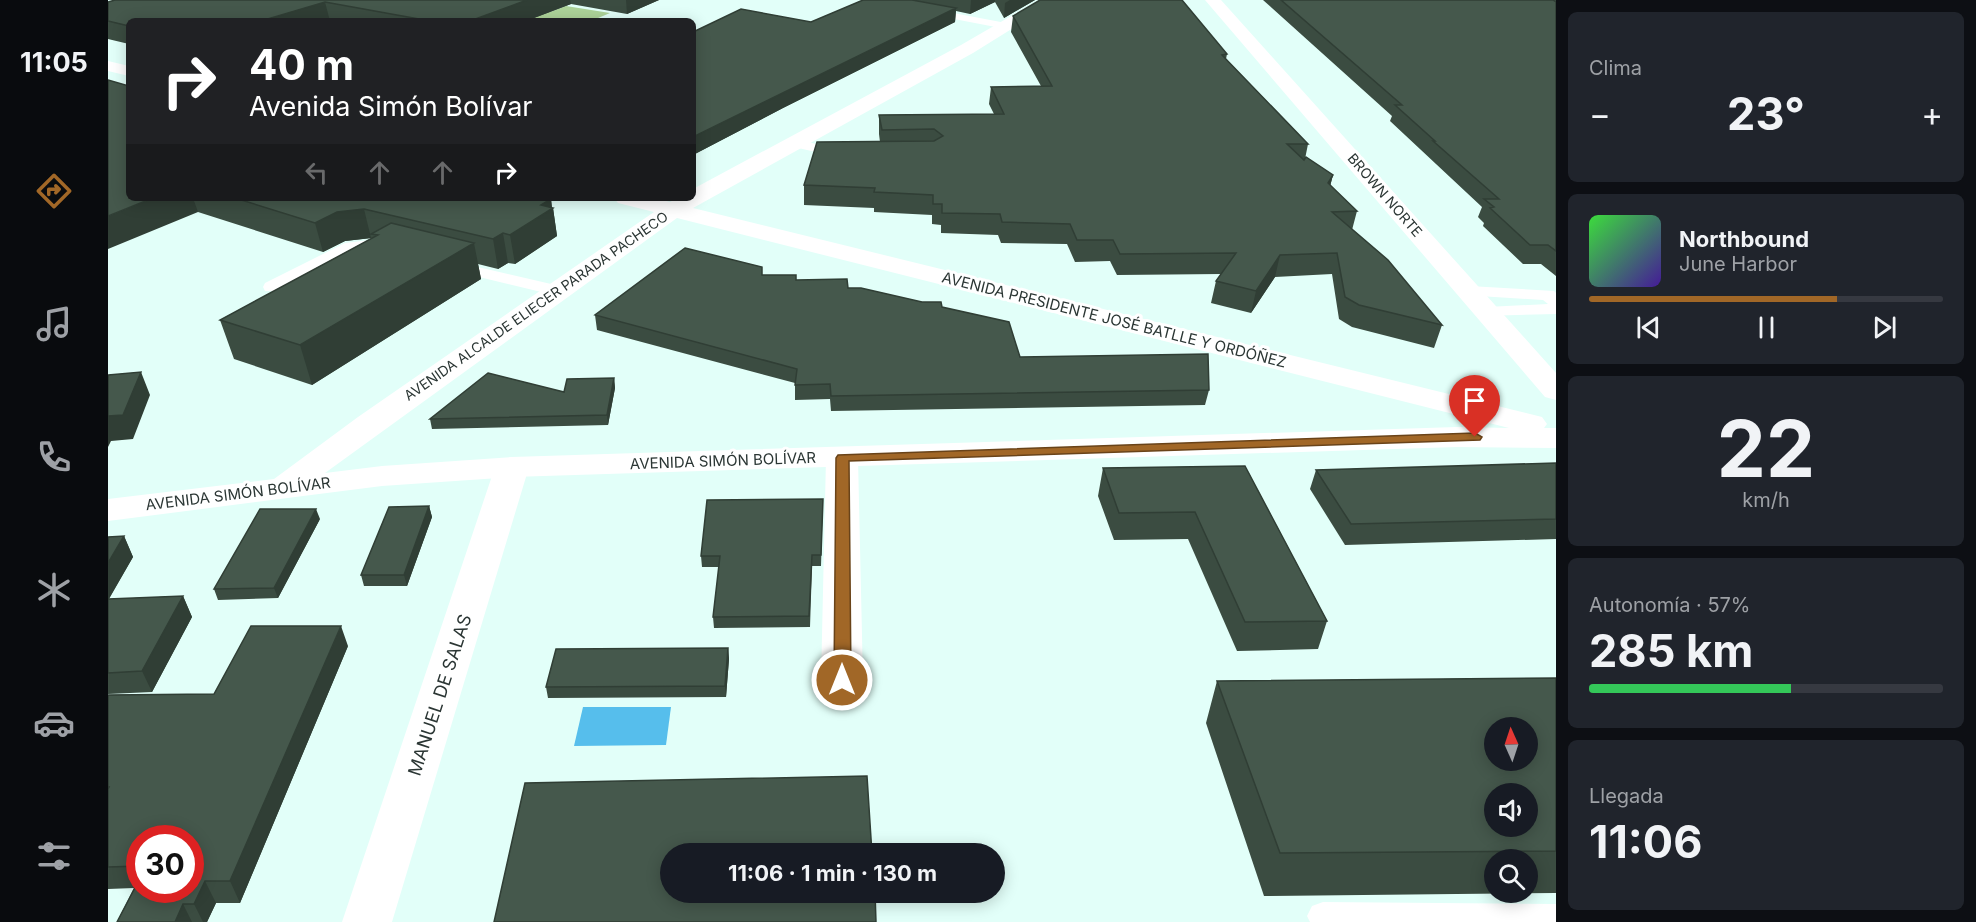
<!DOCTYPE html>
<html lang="es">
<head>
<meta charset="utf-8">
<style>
	body { margin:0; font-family:Inter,sans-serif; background:#20242c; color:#f1f3f6; height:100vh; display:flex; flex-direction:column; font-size:22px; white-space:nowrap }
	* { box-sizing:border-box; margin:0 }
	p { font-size:20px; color:#9ea1a6 }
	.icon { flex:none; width:33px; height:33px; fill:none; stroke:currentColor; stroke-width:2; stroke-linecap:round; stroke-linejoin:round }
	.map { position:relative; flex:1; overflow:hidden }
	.drawer { display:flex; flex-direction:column; gap:12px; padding:12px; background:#0d0f14; width:420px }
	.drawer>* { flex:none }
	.banner { position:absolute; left:18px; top:18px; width:570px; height:183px; border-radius:9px; box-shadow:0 3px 15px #0003; background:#202124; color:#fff; overflow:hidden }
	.needle { width:39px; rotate:357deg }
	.tools { position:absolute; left:1376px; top:717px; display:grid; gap:12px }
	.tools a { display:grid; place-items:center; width:54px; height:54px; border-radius:50%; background:#171b24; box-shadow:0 3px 15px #0003; font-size:30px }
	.speed { position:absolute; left:18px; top:825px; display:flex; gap:12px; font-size:30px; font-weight:700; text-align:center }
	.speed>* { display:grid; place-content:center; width:78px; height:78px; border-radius:50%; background:#171b24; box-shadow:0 3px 15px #0003; line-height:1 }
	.speed .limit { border:9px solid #d22; background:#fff; color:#111 }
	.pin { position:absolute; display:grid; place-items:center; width:51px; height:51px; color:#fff; margin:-62px -26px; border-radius:50% 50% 50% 0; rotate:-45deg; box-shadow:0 0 6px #0007 }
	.pin .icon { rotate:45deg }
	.me { position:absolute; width:66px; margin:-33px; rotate:0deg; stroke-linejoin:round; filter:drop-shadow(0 0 4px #0008) }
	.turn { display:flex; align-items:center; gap:21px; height:126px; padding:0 24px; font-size:27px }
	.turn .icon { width:78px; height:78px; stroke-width:2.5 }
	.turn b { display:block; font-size:42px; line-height:51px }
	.lanes { display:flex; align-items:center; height:57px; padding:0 24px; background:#0003; justify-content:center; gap:30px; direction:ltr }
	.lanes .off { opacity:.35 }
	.big { font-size:45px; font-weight:700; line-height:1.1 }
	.drawer .tile { flex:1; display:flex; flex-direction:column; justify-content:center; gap:9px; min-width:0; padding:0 21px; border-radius:9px; background:#20242c }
	.drawer .dial { align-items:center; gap:0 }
	.dial b { font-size:78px; line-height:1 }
	.song { display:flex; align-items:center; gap:18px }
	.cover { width:72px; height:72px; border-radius:9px; background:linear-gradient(135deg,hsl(120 70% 55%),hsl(260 70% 35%)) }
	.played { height:6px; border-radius:3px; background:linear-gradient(90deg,#a16727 70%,#363941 70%) }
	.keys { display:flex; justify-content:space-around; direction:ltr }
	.heat { display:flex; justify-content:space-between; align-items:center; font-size:33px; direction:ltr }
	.charge { height:9px; border-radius:4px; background:linear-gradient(90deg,#34c759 57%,#363941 0) }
	.trip { position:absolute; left:552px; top:843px; width:345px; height:60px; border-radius:30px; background:#171b24; box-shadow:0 3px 15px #0003; font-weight:700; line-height:60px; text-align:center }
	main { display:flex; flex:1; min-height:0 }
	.menu { display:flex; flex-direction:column; width:108px; justify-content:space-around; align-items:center; background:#090b0e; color:#9ea1a6 }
	.menu .icon { width:42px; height:42px }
	.menu .current { color:#a16727 }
	.menu b { font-size:27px; color:#f1f3f6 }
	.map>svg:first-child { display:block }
</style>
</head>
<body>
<main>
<nav class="menu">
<b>11:05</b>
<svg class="icon current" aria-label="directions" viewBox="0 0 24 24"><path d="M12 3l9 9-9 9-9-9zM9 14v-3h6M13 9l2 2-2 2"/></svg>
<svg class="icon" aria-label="music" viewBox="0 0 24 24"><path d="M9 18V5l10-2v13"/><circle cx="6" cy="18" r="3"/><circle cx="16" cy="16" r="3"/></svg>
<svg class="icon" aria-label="phone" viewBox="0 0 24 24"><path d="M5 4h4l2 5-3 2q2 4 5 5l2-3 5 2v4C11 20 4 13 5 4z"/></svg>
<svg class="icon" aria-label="climate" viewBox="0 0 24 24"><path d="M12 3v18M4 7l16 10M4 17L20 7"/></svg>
<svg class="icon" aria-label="car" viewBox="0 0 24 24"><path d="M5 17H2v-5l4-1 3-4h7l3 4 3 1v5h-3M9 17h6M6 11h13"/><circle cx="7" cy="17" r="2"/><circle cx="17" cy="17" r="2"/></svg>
<svg class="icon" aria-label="filters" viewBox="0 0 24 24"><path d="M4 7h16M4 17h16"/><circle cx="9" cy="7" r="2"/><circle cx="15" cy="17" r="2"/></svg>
</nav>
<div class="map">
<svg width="1448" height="922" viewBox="0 0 1448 922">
	<rect width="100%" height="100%" fill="#e2fff9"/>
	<path fill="#add399" d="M458,6L502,13L483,21H404L432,11L442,12Z"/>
	<path fill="#56beec" d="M475,707H563L558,745L466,746Z"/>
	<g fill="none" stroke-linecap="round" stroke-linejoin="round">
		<path fill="#fff" fill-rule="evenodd" d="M819,8L898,23L903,26L898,29L815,13L814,11Z
			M687,139L738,151L740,154L733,158L682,146L680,143Z
			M262,240L286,247L288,250L280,255L261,250L246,251L169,291H157L155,287L157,283L237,243Z
			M344,261L456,287L458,291L456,295L450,296L338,269L336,266L338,263Z
			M1361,286L1446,291L1448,293V314L1373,316L1370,312L1373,308L1379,307L1440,304L1435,300L1355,295L1353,291L1355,287Z
			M1215,902L1448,904V922H1202L1199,916L1204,906Z"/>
		<path fill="#fff" fill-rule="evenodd" d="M734,448L746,451L750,458L755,680L749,691L734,695L719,691L713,680L718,458L722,451Z
			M404,457L416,460L421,467L284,922H234L387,467L392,460Z"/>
		<path fill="#fff" fill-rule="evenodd" d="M931,0H950L865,53L585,208L1434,417L1439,424L1436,428H1448V448L1349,447L404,477L274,486L0,521V499L166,479L250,417L546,212L510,203L506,198H546L562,202L569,198H585V189L853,45ZM569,218L1401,428L1349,427L404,457L274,466L217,473Z
			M1097,0H1113L1448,373V400L1437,397Z
			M0,61L21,66V76L0,71Z"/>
	</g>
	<path fill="#3b4c41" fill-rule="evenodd" d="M7,0H551L519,14L463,4L418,21H21V44L0,39V2Z
		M755,0H927L896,18L887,2L862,14L848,11L847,22L675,108L585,155V32L703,22Z
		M1155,0H1448V276L1433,264H1415L1375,226L1376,223L1370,217L1374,207L1282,121L1284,116Z
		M905,16L1119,54L1118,59L1200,144L1197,159L1225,175L1222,186L1249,211L1244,230L1334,325L1326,348L1244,327L1231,319L1224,274L1167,277L1143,313L1103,303L1108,281L1113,274L1009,275L1002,261L967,262L959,244L893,243L890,235L833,233V225L824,224V215L766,212V208L696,205V185L772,142L771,134V115L886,114L881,104L883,87L933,86L903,32Z
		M21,198H438L443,199L444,208H445L449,236L407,264L400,263L390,269L370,264L373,279L204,385L126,359L112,320L264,238L237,241L215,252L90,212Z
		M654,267V275L740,288L834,307L912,357L1101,390L1097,405L723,411L722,399L687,400V383L489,330L487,315Z
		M506,378L507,388L500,425L324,429L322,419L456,392Z
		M1448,463V539L1237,545L1202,489L1208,470Z
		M1137,466L1219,621L1210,649L1129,651L1080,539L1006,540L990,496L995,468Z
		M715,499L713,566H704L702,627L606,628L605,617L611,567H594L593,556Z
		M321,506L324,517L299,586H256L253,575Z
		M212,519L170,598L110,600L106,589Z
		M16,536L25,557L1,599L75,596L84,617L44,692L0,694V537Z
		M240,646L132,903H108L99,922H9L26,888L0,889V695L106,694ZM32,838L82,890H32Z
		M620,648L621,659L618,697L440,698L438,687Z
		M1448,678V893L1156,896L1098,723L1109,681ZM1386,860H1419V892H1386Z"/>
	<path fill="#303e35" d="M419,0H462L463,4L418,21H362Z
		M518,0H551L519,14Z
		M863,0H887V2L862,14Z
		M902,0H927L896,18L897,3Z
		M217,2L222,21H153Z
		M848,8L847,22L675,108L585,155V137Z
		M1225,175L1220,194V183Z
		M45,198H85L90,212L0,249V216Z
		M443,199L444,209L445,208L449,236L407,264L402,235L433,205Z
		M256,209L263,238L237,241L215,252L207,223L229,212Z
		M395,233L400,263L390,269L385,239Z
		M366,243L373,279L204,385L192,345Z
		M1172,255L1167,277L1143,313L1148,291Z
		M33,372L42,395L25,439L3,441L0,447V416Z
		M506,378L507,388L500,425L499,415Z
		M321,506L324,517L299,586L296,575Z
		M208,509L212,519L170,598L166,588Z
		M16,536L25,557L0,600V563Z
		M75,596L84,617L44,692L34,671Z
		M233,626L240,646L132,903L122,881Z
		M620,648L621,659L618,697L617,686Z
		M97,881L108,903L99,922H95L86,904Z
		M75,904L84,922H67Z"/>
	<path fill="#45584c" stroke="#303e35" stroke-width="1.5" fill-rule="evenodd" d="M7,0H419L362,21H322L217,2L153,21H21V26L0,21V2Z
		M755,0H804L848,8L585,137V32L633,9L703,22Z
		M932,0H1074L1119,54L1114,55L1200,144H1179L1196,160L1198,157L1225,175L1220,183L1249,211L1224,212L1280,260L1334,325L1251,305L1237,297L1229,253L1172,255L1148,291L1108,281L1128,253L1012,254L1005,240H969L962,224L894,222L892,214L834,213V204H825V195L766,192L767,188L696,185L709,142L826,141L835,136L826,129L774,130L771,115L896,114L883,87L944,86L905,16Z
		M1173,0H1445L1448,2V251L1440,245H1422L1382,208L1386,207L1376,199H1391L1325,141H1327L1287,105H1294Z
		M0,80L21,86V198H45L0,216Z
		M127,198H438L443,199L433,205L445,208L402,235L395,233L385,239L256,209L229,212L207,223Z
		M283,223L366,243L192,345L112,320L270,235L263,234Z
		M577,248L654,267V275H688V280L739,279L740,288H753L814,302H833L834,307L901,322L912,357L1100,354L1101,390L723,396L722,384L687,385L689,369L487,315Z
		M33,372L15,415L0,416V375Z
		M380,373L456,392L459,379L506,378L499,415L322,419Z
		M1448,463V519L1243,524L1208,470Z
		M1137,466L1219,621L1137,622L1087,512L1011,513L995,468Z
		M715,499L713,555H704L701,616L605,617L612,556H593L599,500Z
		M321,506L296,575H253L281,507Z
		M152,509H208L166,588L106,589Z
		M16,536L0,563V537Z
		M75,596L34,671L0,673V599Z
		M143,626H233L122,881H97L86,904H75L67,922H9L32,878V890H82V838H32V866L0,867V789L1,787H0V695L106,694Z
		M620,648L617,686L438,687L448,649Z
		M1448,678V851L1172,853L1109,681ZM1386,728H1419V760H1386ZM1386,794H1419V826H1386Z
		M759,776L764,854H562V892H767L768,922H386L417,783Z"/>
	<path fill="#a16727" stroke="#694319" stroke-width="1.5" d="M1367,433L1374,437L1372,440L741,461L743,680L740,685L734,686L728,685L726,680L728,458L730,455Z"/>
	<g text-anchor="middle" stroke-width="6" stroke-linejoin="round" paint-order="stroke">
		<g font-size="14" fill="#2b3634" stroke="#fff">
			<text transform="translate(1277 195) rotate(49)" y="5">BROWN NORTE</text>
			<text transform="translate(428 306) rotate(-35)" y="5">AVENIDA ALCALDE ELIECER PARADA PACHECO</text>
		</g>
		<g font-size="15" fill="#2b3634" stroke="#fff">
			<text transform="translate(1006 320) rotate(14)" y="5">AVENIDA PRESIDENTE JOSÉ BATLLE Y ORDÓÑEZ</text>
			<text transform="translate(615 461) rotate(-2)" y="5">AVENIDA SIMÓN BOLÍVAR</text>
			<text transform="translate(130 494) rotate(-7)" y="5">AVENIDA SIMÓN BOLÍVAR</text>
		</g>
		<g font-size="18" fill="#2b3634" stroke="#fff">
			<text transform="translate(332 695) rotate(-72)" y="6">MANUEL DE SALAS</text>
		</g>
	</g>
</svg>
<div class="tools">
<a><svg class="needle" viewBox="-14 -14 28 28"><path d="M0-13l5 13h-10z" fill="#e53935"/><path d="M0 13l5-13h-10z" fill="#9ea1a6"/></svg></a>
<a><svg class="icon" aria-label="sound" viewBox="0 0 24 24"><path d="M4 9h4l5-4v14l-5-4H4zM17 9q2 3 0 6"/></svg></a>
<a><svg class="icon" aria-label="search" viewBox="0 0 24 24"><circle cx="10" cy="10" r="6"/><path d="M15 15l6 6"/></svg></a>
</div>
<div class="speed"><div class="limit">30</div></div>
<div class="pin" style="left:1367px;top:437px;background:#d93025"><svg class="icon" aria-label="arrive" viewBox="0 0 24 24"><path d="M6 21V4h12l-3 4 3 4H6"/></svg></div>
<svg class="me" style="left:734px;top:680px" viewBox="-20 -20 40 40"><circle r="17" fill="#a16727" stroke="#fff" stroke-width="3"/><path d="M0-11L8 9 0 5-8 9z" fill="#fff"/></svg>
<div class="trip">11:06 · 1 min · 130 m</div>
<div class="banner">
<div class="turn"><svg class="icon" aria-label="right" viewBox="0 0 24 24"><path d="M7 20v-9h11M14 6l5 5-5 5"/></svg><div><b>40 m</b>Avenida Simón Bolívar</div></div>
<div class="lanes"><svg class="icon off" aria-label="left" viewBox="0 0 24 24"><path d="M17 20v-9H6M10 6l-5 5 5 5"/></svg><svg class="icon off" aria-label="ahead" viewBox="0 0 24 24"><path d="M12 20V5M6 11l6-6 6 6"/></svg><svg class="icon off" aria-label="ahead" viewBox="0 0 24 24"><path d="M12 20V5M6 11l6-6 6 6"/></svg><svg class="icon" aria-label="right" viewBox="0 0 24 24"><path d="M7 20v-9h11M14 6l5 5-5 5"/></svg></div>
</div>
</div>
<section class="drawer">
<div class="tile"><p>Clima</p>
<div class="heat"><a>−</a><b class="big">23°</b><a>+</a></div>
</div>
<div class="tile">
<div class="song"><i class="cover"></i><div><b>Northbound</b><p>June Harbor</p></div></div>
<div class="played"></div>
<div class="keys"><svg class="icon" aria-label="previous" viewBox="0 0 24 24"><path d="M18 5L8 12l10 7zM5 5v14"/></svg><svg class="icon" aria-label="pause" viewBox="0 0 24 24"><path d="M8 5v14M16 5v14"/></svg><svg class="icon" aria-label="next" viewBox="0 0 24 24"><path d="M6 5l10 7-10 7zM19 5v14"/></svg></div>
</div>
<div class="tile dial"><b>22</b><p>km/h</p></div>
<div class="tile"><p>Autonomía · 57%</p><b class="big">285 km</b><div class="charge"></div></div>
<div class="tile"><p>Llegada</p><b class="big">11:06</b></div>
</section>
</main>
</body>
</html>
